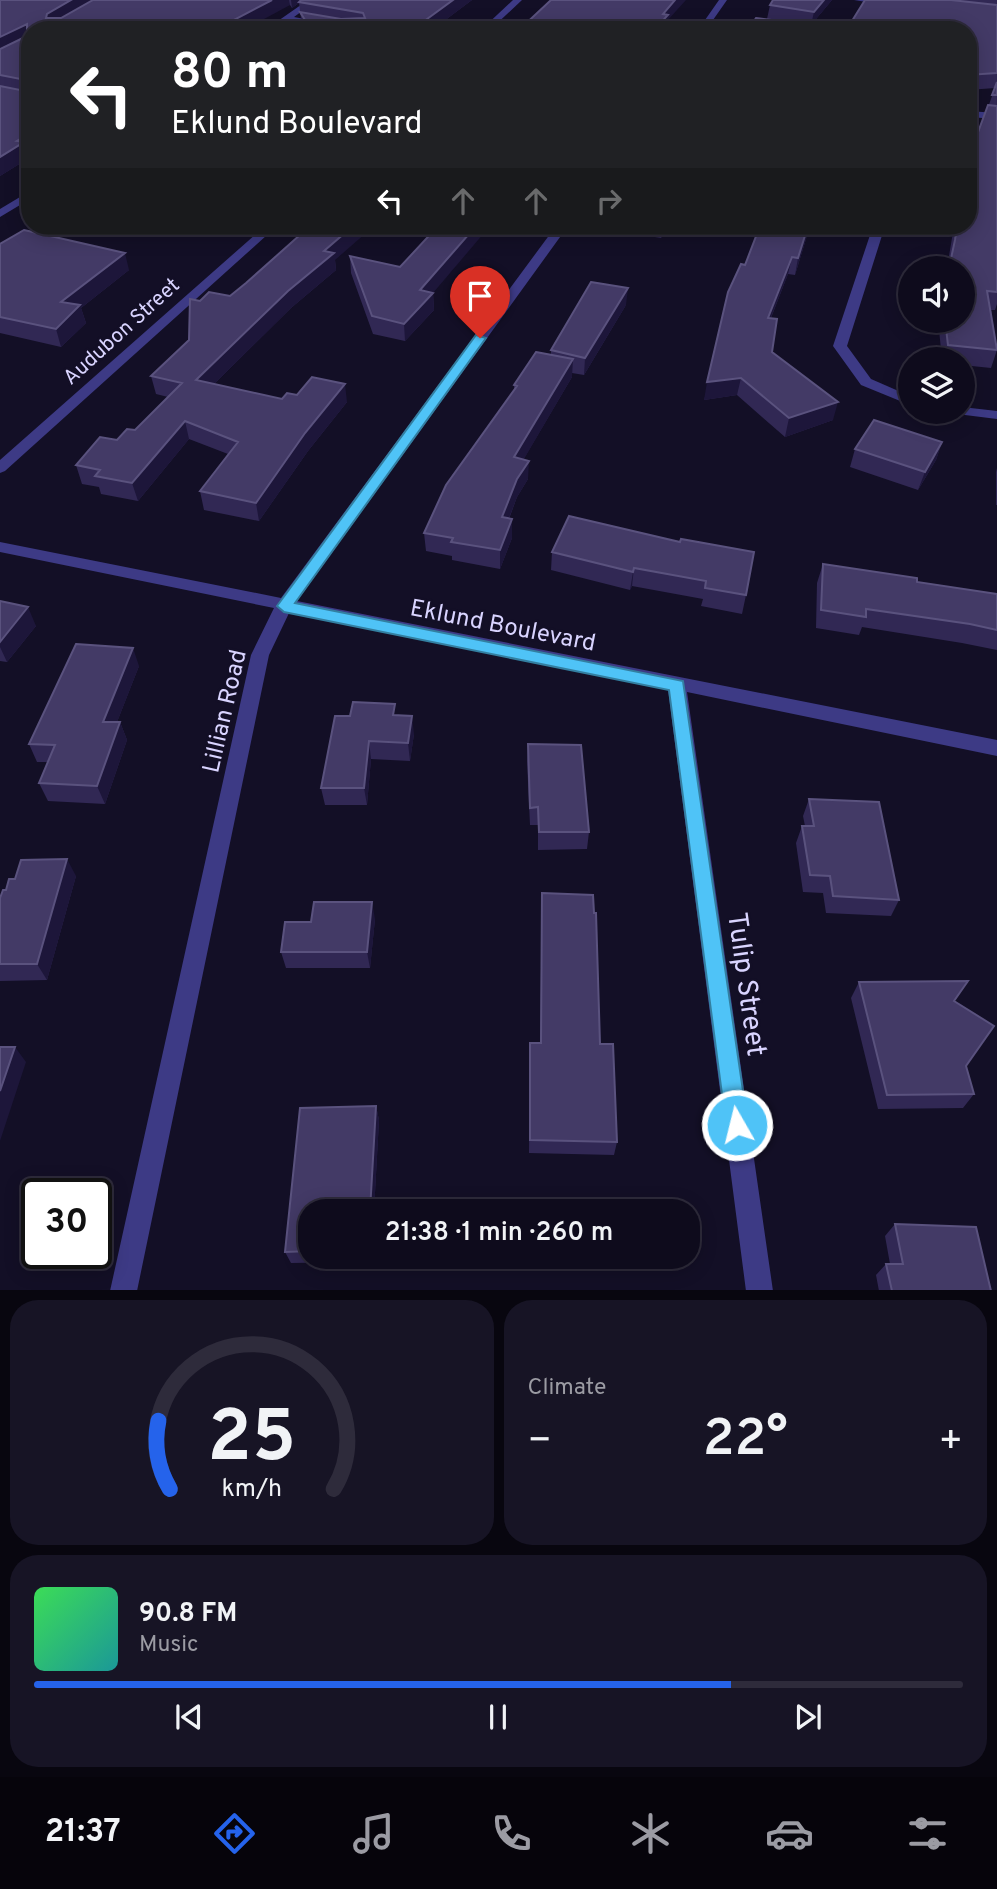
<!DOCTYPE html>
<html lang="en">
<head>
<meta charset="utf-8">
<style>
	body { margin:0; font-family:Overpass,sans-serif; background:#171425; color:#f1f3f6; height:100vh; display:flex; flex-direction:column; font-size:26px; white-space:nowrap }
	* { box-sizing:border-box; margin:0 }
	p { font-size:23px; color:#9b9ba3 }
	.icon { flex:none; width:38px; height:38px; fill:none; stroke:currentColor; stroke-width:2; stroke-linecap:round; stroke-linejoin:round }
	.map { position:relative; height:1290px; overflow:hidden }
	.drawer { display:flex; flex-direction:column; gap:10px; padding:10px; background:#08060f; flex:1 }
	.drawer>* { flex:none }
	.top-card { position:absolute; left:21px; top:21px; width:956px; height:214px; border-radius:28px; box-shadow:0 4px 18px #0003,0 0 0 2px #2e2b3b; background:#202124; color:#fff; overflow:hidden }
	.buttons { position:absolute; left:898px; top:256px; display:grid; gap:14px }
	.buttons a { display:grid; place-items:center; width:77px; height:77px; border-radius:50%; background:#0e0b1c; box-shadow:0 4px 18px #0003,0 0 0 2px #2e2b3b; font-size:35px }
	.speed { position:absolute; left:21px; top:1178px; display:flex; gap:14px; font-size:35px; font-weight:700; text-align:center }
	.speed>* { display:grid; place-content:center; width:91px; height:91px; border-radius:50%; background:#0e0b1c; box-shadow:0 4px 18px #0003,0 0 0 2px #2e2b3b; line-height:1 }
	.speed .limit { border:4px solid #111; border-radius:10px; background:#fff; color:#111 }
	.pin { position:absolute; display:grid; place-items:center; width:60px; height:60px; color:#fff; margin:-72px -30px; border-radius:50% 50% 50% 0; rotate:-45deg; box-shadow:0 0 7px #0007 }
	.pin .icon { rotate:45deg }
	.me { position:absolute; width:77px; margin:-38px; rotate:352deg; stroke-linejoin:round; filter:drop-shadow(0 0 5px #0008) }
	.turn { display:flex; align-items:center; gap:24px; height:147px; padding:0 35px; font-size:32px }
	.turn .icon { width:91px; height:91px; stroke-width:2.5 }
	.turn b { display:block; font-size:49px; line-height:60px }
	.lanes { display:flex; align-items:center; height:66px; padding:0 35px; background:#0003; justify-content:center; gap:35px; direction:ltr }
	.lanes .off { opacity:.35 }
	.big { font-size:52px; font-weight:600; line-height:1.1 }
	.drawer .card { flex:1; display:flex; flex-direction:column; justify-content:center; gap:10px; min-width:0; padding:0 24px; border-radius:28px; background:#171425 }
	.drawer .dial { align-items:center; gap:0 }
	.dial svg { height:182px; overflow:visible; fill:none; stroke:#2e2b3b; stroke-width:7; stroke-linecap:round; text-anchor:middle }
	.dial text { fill:#f1f3f6; stroke:none }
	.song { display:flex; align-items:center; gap:21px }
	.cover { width:84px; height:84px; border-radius:10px; background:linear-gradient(135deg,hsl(130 70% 55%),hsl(180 70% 35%)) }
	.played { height:7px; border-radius:4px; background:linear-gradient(90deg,#2563eb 75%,#2e2b3b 75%) }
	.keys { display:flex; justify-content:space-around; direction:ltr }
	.heat { display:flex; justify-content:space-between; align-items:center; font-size:38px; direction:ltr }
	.drawer .tiles { flex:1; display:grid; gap:10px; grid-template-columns:1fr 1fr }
	.card:last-child { grid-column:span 2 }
	.trip { position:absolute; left:298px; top:1199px; width:402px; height:70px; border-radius:28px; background:#0e0b1c; box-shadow:0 4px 18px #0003,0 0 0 2px #2e2b3b; font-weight:600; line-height:70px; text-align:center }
	.tab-bar { display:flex; height:112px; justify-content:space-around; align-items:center; background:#06040b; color:#9b9ba3 }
	.tab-bar .icon { width:49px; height:49px }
	.tab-bar .on { color:#2563eb }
	.tab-bar b { font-size:32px; color:#f1f3f6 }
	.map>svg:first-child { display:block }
</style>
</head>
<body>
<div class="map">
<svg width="997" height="1291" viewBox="0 0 997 1291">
	<rect width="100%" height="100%" fill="#130f26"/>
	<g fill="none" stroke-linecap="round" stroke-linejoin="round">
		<path fill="#3d3a85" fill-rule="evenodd" d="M308,0H317L294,17L364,30H343L288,21L275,30H265Z
			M513,0H522L490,30H481Z
			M719,0H727L706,30H698Z
			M854,0H881L890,3L886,5Z
			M968,111L997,113V119L968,117Z
			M30,191V199L0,217V209Z
			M265,226H277L5,471L0,473V460Z
			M556,226H568L297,601L997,740V756L687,692L773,1291H746L668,689L290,611L269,655L137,1291H110L251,655L274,608L0,552V542L281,598Z
			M873,226H885L847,346L871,379L910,396V405L861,385L833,346Z
			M962,407L997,411V419L957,414L955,411H962Z"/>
	</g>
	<path fill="#312854" d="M0,0H472L432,30H304L302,26L299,3L292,8L290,5L30,30V152L28,153L29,158L0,176Z
		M832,0L811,25L787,22L786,30L767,19L770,5Z
		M865,0H997V304L995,310H991L997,350L991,368L962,365V359H942L938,320H962V268H947L954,226H968L971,162H968L995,88L968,90V30H850L852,21Z
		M630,226H669L661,238L630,233Z
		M760,226H810L795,275L788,274L771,318L772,352L833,420L785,437L737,395L704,400L745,265Z
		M0,244L129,270L81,308L86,323L61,347L0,333Z
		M350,256L400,267L433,293L434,310L405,341L373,334L351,273Z
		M335,260L336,270L291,308L214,384L282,399L297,395L347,402L308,451L259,521L204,510L200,491L228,454L189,439L138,501L101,494L99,487L82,484L76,465L135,430L168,397L156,394L151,376L189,340L200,301L230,296Z
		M626,305L584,375L572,373V377L523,460L528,479L517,497L509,519L512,538L500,569L452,560V556L426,551L424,533L514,390V385L551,355V350Z
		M942,442L936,460L918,490L850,467L855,449Z
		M997,468V505H996V472Z
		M569,516L746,595L742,614L701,606L703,599L632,586L630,590L551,570L552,552Z
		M823,564L917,582L997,594V650L962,643L862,627L859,635L816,628L817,583Z
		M0,601L36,626L7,662L0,661Z
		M139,666L117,722H120L127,740L105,804L48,801L39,783L48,762H37L29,744Z
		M396,715L414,734L410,761L371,759L367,805H325L321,788L350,716Z
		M528,744L589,832L587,849L538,850V825H530L527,761Z
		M809,799L899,900L891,916L826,913L823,893L803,892L796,843L802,826H805L803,816Z
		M76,876L47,980L0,981V898L6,890Z
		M542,893L600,1044L617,1142L614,1155L529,1153L530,1043H540Z
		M375,919L370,968H286L281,952L311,922Z
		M859,982L966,1066L974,1094L963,1108L878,1109L851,998Z
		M376,1106L379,1120L374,1211H310V1256H360L359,1262L291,1263L285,1252L300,1108Z
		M895,1224L991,1291H879L876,1275L886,1264H890L885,1236Z"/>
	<path fill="#1d163a" d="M71,0H99L51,28L46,18L47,14Z
		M272,0H289L290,5L244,30H215Z
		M291,0H303L299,2V3L292,8Z
		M453,0H472L432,30H412Z
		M675,0H686L667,21L665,30H654L663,14Z
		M824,0H832L811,25L814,12Z
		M27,24L30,36L0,53V37Z
		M30,133V152L28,153L29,158L0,176V157L17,141Z
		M353,226H374L335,260L336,270L291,308L200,398L196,380L324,251Z
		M476,226H490L433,293L434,310L405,341L404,324L420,290Z
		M663,226H669L661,238Z
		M808,226H810L795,275L798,258Z
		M125,253L129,270L81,308L86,323L61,347L56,329L61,302Z
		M792,257L788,274L764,335L768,318Z
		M628,288L626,305L584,375L585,358Z
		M573,359L572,377L514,476V457Z
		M741,378L737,395L704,400L707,382Z
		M345,384L347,402L308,451L259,521L256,503L305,433Z
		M838,402L833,420L785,437L789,418Z
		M185,421L189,439L138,501L132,483Z
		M942,442L936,460L918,490L925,472Z
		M529,461L528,479L517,497L502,536V517L517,479Z
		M512,519V538L500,569V550Z
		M634,568L632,586L630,590L633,572Z
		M28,607L36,626L7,662L0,647V642Z
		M133,648L139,666L110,740L103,722Z
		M412,716L414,734L410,761L408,743Z
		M120,722L127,740L105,804L97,786Z
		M369,741L371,759L367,805L364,788Z
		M67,859L76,876L47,980L37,964Z
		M372,902L375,919L370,968L367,952Z
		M15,1047L26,1062L0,1141V1091Z
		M376,1106L379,1120L374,1211H370Z"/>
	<path fill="#433a66" stroke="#5a527e" stroke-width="2" d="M0,0H71L47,14L46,18H61L93,0H272L215,30H30V133L17,141L24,142L0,157V86L25,91L28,89L26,80L0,75V49L27,36V24L0,37Z
		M301,0H453L412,30H307L310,28L300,12L341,19L365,18L363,13L299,2Z
		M551,0H675L663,14L668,15L654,30H519Z
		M773,0H824L814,12L770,5Z
		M865,0H951L997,5V73L968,75V30H920L852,21Z
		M756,18L787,22L781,30H748Z
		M997,82V95H992Z
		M988,105L997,106V292L987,291L997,350L948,345L945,320H962V268H949L955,240L957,226H968V174L976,147L973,146Z
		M310,226H353L324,251L334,253L288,291L196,380L282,399L287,393L297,395L312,377L345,384L305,433L256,503L200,491L238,442L185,421L132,483L95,476L100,470L76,465L100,437L117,440L127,429L135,430L182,383L151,376L189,340L190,299L200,301L209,292L230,296L246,283Z
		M438,226H476L420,290L433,293L404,324L372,316L350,256L400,267Z
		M760,226H808L798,258L792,257L768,318L777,319L772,352L838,402L789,418L741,378L707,382L728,292L741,264L745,265Z
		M24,230L125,253L61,302L80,305L56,329L0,317V244Z
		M591,282L628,288L585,358L551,350Z
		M536,352L573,359L514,457L529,461L517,479L502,517L512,519L500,550L451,542L453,538L424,533L446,485L517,386L514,385Z
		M874,420L942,442L925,472L855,449Z
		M569,516L680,542L681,539L754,552L746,595L705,588L706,581L634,568L633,572L552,552Z
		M823,564L917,578V582L997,594V630L970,624L866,609V617L821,610Z
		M0,601L28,607L0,642Z
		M76,644L133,648L103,722H120L97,786L39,783L55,745L29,744Z
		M353,702L395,704L393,715L412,716L408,743L369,741L364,788H321L335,716H350Z
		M528,744L581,745L589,832H539L538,807L530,808Z
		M809,799L879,802L899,900L833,896L830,876L810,875L802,826H814Z
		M67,859L37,964H0V898L3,890H6L9,879H15L21,860Z
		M542,893L593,895L594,913H596L600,1044H613L617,1142L530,1140V1043H541Z
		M314,902H372L367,952H281L285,922H311Z
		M968,981L954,1001L994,1026L966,1066L974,1094L887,1095L859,982Z
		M0,1047H15L0,1091Z
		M376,1106L370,1211H310V1251L285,1252L300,1108Z
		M895,1224L976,1227L991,1291H892L886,1264H903Z"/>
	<path fill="#4fc3f7" stroke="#337fa1" stroke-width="2" d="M476,335L486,338L295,603L683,681L748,1125L745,1133L737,1137L729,1133L726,1125L669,690L284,612L277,606Z"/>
	<g text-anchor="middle" stroke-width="5" stroke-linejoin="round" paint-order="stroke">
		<g font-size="21" fill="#d9d4ff" stroke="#130f26">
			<text transform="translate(121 331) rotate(-42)" y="7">Audubon Street</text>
		</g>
		<g font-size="24" fill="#d9d4ff" stroke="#130f26">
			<text transform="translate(503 625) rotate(11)" y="8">Eklund Boulevard</text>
			<text transform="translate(224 711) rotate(-77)" y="8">Lillian Road</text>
		</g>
		<g font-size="28" fill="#d9d4ff" stroke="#130f26">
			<text transform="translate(748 984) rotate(82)" y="10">Tulip Street</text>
		</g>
	</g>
</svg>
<div class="buttons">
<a><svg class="icon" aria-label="sound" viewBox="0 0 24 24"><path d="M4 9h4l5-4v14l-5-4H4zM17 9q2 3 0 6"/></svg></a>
<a><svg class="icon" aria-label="layers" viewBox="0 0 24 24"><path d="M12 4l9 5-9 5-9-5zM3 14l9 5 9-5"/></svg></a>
</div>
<div class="speed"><div class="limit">30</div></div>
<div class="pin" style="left:480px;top:338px;background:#d93025"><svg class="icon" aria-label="arrive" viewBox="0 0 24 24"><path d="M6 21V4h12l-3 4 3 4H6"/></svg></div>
<svg class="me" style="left:737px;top:1125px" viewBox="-20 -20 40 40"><circle r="17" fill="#4fc3f7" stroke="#fff" stroke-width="3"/><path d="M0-11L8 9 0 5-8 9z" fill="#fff"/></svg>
<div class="trip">21:38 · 1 min · 260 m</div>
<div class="top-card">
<div class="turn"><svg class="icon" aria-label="left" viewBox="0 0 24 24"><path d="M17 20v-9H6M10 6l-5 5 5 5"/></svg><div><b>80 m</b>Eklund Boulevard</div></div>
<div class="lanes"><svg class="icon" aria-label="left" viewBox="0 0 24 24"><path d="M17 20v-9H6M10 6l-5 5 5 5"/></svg><svg class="icon off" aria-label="ahead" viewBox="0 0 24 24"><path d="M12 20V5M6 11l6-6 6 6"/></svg><svg class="icon off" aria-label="ahead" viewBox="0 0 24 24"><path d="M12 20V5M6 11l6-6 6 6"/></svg><svg class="icon off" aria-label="right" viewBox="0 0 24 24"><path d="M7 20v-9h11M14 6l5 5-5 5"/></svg></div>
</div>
</div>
<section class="drawer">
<div class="tiles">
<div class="card dial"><svg viewBox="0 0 100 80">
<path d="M14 69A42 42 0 1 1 86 69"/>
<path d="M14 69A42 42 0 0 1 9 39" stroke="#2563eb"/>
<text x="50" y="56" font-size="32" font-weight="700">25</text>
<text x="50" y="72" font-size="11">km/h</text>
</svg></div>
<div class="card"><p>Climate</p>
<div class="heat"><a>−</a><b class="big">22°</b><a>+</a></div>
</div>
<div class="card">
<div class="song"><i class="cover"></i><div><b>90.8 FM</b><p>Music</p></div></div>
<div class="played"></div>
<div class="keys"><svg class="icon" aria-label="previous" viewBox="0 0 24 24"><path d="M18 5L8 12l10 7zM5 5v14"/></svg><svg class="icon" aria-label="pause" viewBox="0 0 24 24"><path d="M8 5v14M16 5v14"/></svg><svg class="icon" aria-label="next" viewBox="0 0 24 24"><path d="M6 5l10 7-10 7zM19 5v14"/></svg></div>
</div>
</div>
</section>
<nav class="tab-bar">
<b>21:37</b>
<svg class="icon on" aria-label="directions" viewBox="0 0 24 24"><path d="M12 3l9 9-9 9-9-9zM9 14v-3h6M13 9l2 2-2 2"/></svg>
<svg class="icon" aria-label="music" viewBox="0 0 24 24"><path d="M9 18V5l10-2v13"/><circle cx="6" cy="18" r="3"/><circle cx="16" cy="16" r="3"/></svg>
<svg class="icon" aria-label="phone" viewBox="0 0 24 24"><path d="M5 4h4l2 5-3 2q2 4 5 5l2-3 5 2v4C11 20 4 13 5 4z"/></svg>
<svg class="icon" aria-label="climate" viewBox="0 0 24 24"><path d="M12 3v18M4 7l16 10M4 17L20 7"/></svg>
<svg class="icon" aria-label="car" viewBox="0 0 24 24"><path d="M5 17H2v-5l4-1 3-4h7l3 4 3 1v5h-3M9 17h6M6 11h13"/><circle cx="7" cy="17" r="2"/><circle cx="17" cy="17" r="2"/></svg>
<svg class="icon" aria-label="filters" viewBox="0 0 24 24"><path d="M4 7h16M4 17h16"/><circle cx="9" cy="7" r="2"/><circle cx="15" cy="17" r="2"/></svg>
</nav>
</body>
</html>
